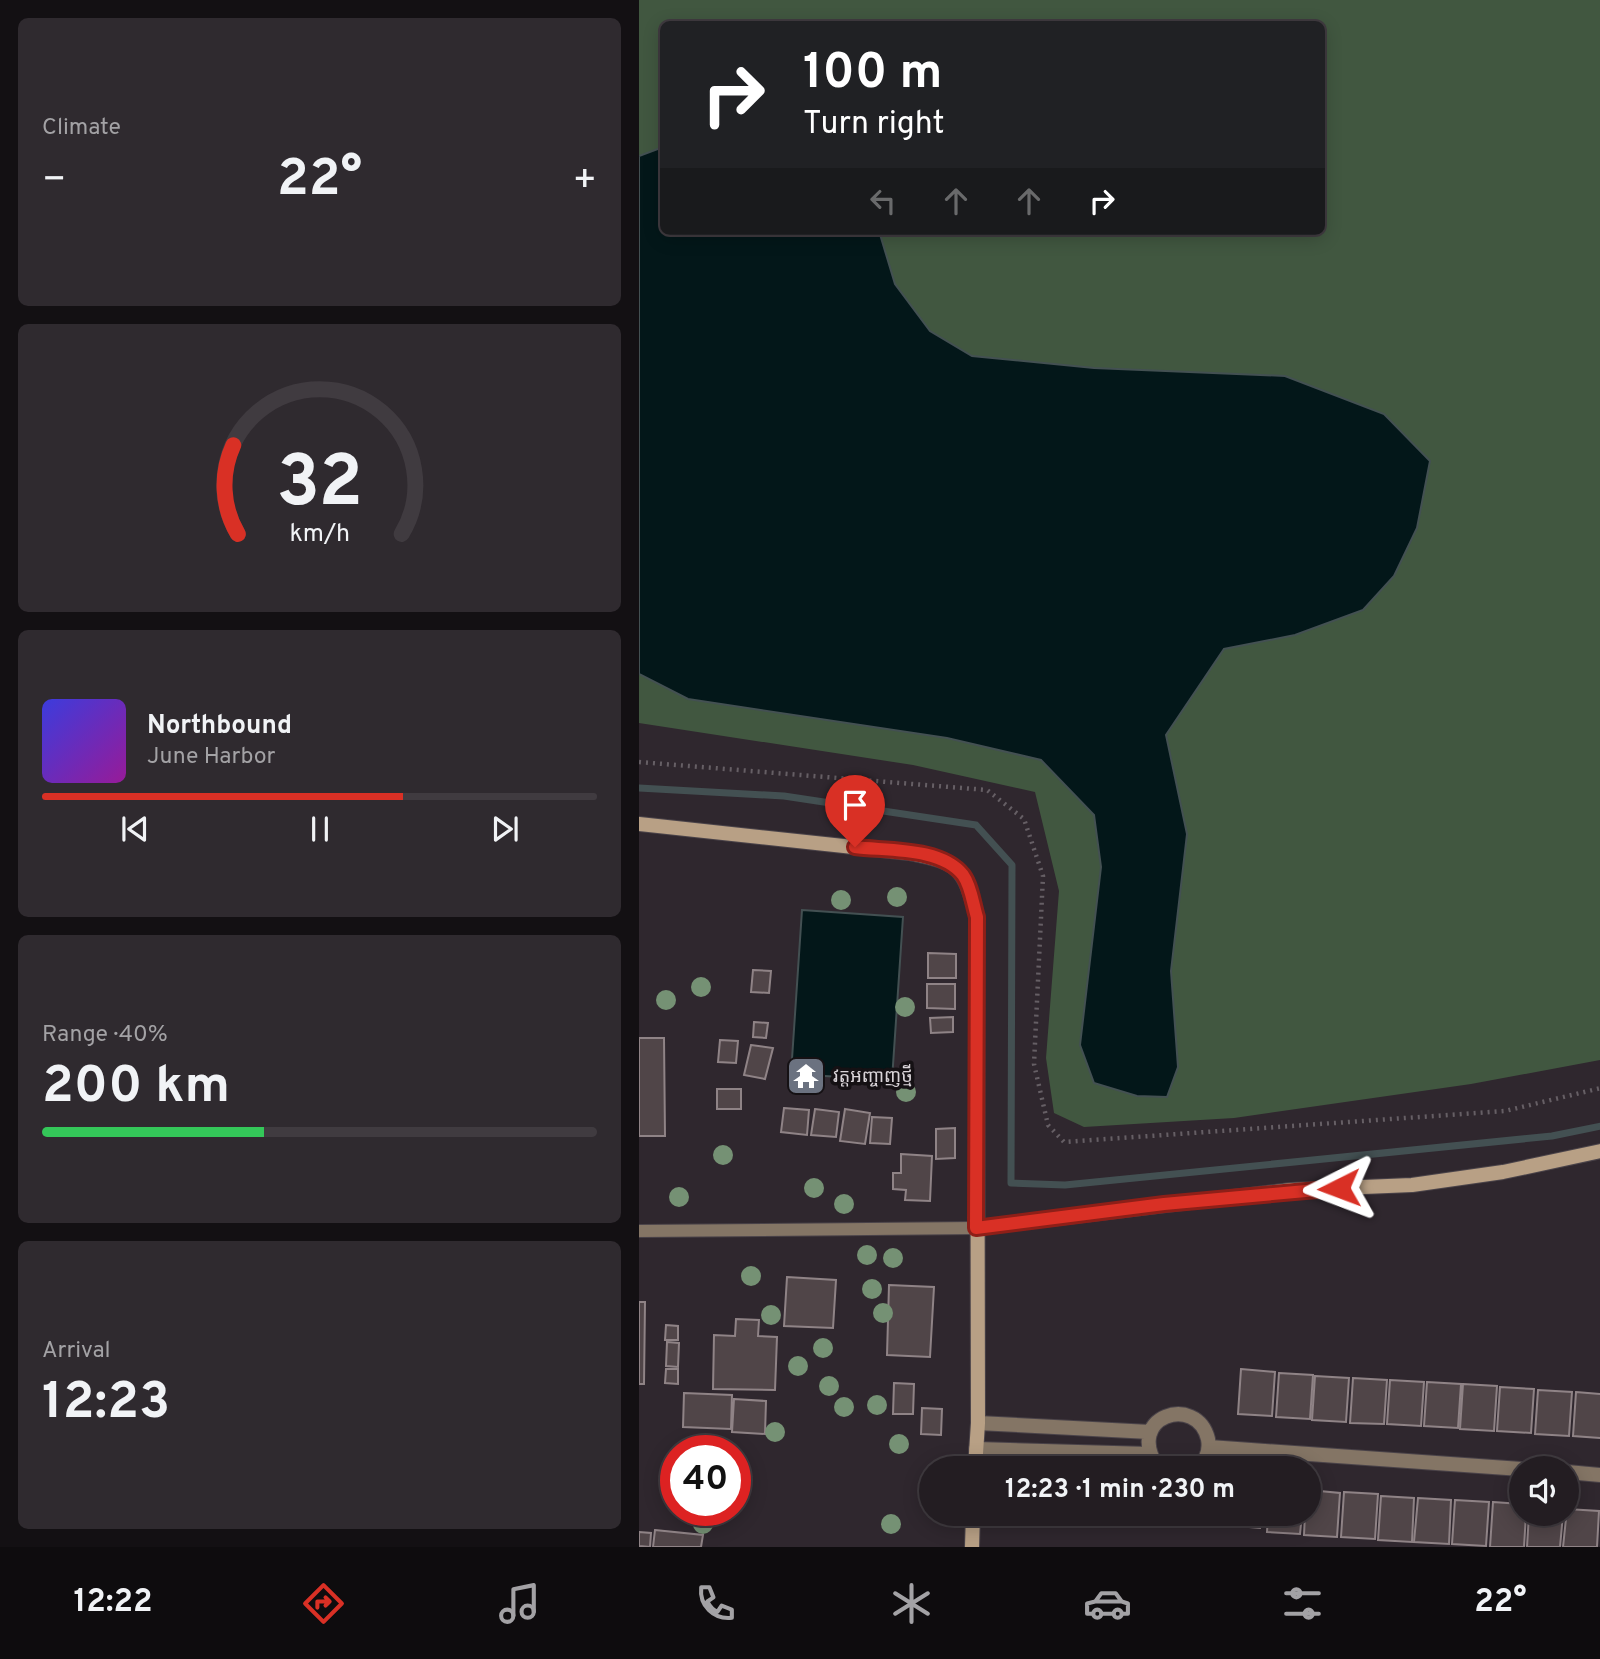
<!DOCTYPE html>
<html lang="en">
<head>
<meta charset="utf-8">
<style>
	body { margin:0; font-family:Overpass,"Noto Sans Khmer",sans-serif; background:#2f2a2f; color:#f1f3f6; height:100vh; display:flex; flex-direction:column; font-size:26px; white-space:nowrap }
	* { box-sizing:border-box; margin:0 }
	p { font-size:23px; color:#a3a2a5 }
	.icon { flex:none; width:38px; height:38px; fill:none; stroke:currentColor; stroke-width:2; stroke-linecap:round; stroke-linejoin:round }
	.map { position:relative; flex:1; overflow:hidden }
	.sheet { display:flex; flex-direction:column; gap:18px; padding:18px; background:#131013; width:639px }
	.sheet>* { flex:none }
	.hud { position:absolute; left:21px; top:21px; width:665px; height:214px; border-radius:10px; box-shadow:0 4px 18px #0003,0 0 0 2px #403b40; background:#202124; color:#fff; overflow:hidden }
	.buttons { position:absolute; left:870px; top:1456px; display:grid; gap:14px }
	.buttons a { display:grid; place-items:center; width:70px; height:70px; border-radius:50%; background:#231d22; box-shadow:0 4px 18px #0003,0 0 0 2px #403b40; font-size:35px }
	.speed { position:absolute; left:21px; top:1435px; display:flex; gap:14px; font-size:35px; font-weight:700; text-align:center }
	.speed>* { display:grid; place-content:center; width:91px; height:91px; border-radius:50%; background:#231d22; box-shadow:0 4px 18px #0003,0 0 0 2px #403b40; line-height:1 }
	.speed .limit { border:10px solid #d22; background:#fff; color:#111 }
	.pin { position:absolute; display:grid; place-items:center; width:60px; height:60px; color:#fff; margin:-72px -30px; border-radius:50% 50% 50% 0; rotate:-45deg; box-shadow:0 0 7px #0007 }
	.pin .icon { rotate:45deg }
	.me { position:absolute; width:77px; margin:-38px; rotate:267deg; stroke-linejoin:round; filter:drop-shadow(0 0 5px #0008) }
	.turn { display:flex; align-items:center; gap:24px; height:147px; padding:0 28px; font-size:32px }
	.turn .icon { width:91px; height:91px; stroke-width:2.5 }
	.turn b { display:block; font-size:49px; line-height:60px }
	.lanes { display:flex; align-items:center; height:66px; padding:0 28px; background:#0003; justify-content:center; gap:35px; direction:ltr }
	.lanes .off { opacity:.35 }
	.big { font-size:52px; font-weight:700; line-height:1.1 }
	.sheet .card { flex:1; display:flex; flex-direction:column; justify-content:center; gap:10px; min-width:0; padding:0 24px; border-radius:10px; background:#2f2a2f }
	.sheet .dial { align-items:center; gap:0 }
	.dial svg { height:182px; overflow:visible; fill:none; stroke:#403b40; stroke-width:7; stroke-linecap:round; text-anchor:middle }
	.dial text { fill:#f1f3f6; stroke:none }
	.song { display:flex; align-items:center; gap:21px }
	.cover { width:84px; height:84px; border-radius:10px; background:linear-gradient(135deg,hsl(240 70% 55%),hsl(300 70% 35%)) }
	.played { height:7px; border-radius:4px; background:linear-gradient(90deg,#d93025 65%,#403b40 65%) }
	.keys { display:flex; justify-content:space-around; direction:ltr }
	.heat { display:flex; justify-content:space-between; align-items:center; font-size:38px; direction:ltr }
	.charge { height:10px; border-radius:5px; background:linear-gradient(90deg,#34c759 40%,#403b40 0) }
	.trip { position:absolute; left:280px; top:1456px; width:402px; height:70px; border-radius:35px; background:#231d22; box-shadow:0 4px 18px #0003,0 0 0 2px #403b40; font-weight:700; line-height:70px; text-align:center }
	.dock { display:flex; height:112px; justify-content:space-around; align-items:center; background:#0e0c0e; color:#a3a2a5 }
	.dock .icon { width:49px; height:49px }
	.dock .on { color:#d93025 }
	.dock b { font-size:32px; color:#f1f3f6 }
	main { display:flex; flex:1; min-height:0 }
	.map>svg:first-child { display:block }
</style>
</head>
<body>
<main>
<section class="sheet">
<div class="card"><p>Climate</p>
<div class="heat"><a>−</a><b class="big">22°</b><a>+</a></div>
</div>
<div class="card dial"><svg viewBox="0 0 100 80">
<path d="M14 69A42 42 0 1 1 86 69"/>
<path d="M14 69A42 42 0 0 1 12 30" stroke="#d93025"/>
<text x="50" y="56" font-size="32" font-weight="700">32</text>
<text x="50" y="72" font-size="11">km/h</text>
</svg></div>
<div class="card">
<div class="song"><i class="cover"></i><div><b>Northbound</b><p>June Harbor</p></div></div>
<div class="played"></div>
<div class="keys"><svg class="icon" aria-label="previous" viewBox="0 0 24 24"><path d="M18 5L8 12l10 7zM5 5v14"/></svg><svg class="icon" aria-label="pause" viewBox="0 0 24 24"><path d="M8 5v14M16 5v14"/></svg><svg class="icon" aria-label="next" viewBox="0 0 24 24"><path d="M6 5l10 7-10 7zM19 5v14"/></svg></div>
</div>
<div class="card"><p>Range · 40%</p><b class="big">200 km</b><div class="charge"></div></div>
<div class="card"><p>Arrival</p><b class="big">12:23</b></div>
</section>
<div class="map">
<svg width="962" height="1547" viewBox="0 0 962 1547">
	<rect width="100%" height="100%" fill="#2f272e"/>
	<path fill="#415740" fill-rule="evenodd" d="M0,0H961V1060L832,1084L595,1118L445,1127L415,1113L407,1058L420,891L396,792L274,765L0,723ZM24,24H682V231H24Z"/>
	<path fill="#031719" stroke="#435052" stroke-width="2" d="M24,147V231H240L256,284L291,331L333,356L455,368L646,376L745,414L791,461L778,528L755,576L724,610L656,635L585,649L527,735L548,834L532,971L539,1067L528,1097L498,1096L455,1083L441,1045L462,867L455,815L402,760L308,738L49,699L0,674V156Z
		M163,910L264,917L253,1080L152,1074Z"/>
	<g fill="none" stroke-linecap="round" stroke-linejoin="round">
		<path stroke="#435052" stroke-width="7" d="M0,788L145,796L337,825L373,865L372,1183L426,1185L913,1136L962,1126"/>
	</g>
	<path fill="#504548" stroke="#8f8386" stroke-width="2" d="M289,953L317,954V978H289Z
		M114,970L132,971L130,993L112,992Z
		M288,984H316V1009L288,1008Z
		M314,1017V1032L292,1033L291,1018Z
		M115,1022L129,1023L127,1038L114,1037Z
		M0,1038H25L26,1136H0Z
		M81,1040L99,1041L97,1063L79,1062Z
		M112,1045L134,1048L126,1079L105,1075Z
		M78,1089H102V1109H78Z
		M145,1108L170,1110L168,1135L142,1132Z
		M176,1109L200,1112L197,1137L172,1135Z
		M206,1109L231,1113L226,1144L201,1141Z
		M233,1117L253,1118L251,1144L231,1143Z
		M316,1128V1158L297,1159V1129Z
		M262,1154L293,1156L291,1201L266,1200L267,1190L254,1189V1173H262Z
		M148,1277L197,1280L194,1328L145,1326Z
		M250,1285L295,1287L291,1357L248,1355Z
		M0,1302H6L5,1384H0Z
		M97,1319L120,1320L119,1336L138,1337L136,1390L74,1389L75,1335L96,1336Z
		M27,1325L39,1326V1340H26Z
		M28,1342L40,1343L39,1367L27,1366Z
		M27,1369H39V1384L26,1383Z
		M602,1369L636,1372L633,1416L599,1414Z
		M640,1373L674,1375L671,1419L637,1417Z
		M676,1376L710,1378L707,1422L673,1420Z
		M714,1378L748,1380L745,1424L711,1423Z
		M751,1380L785,1382L782,1426L748,1424Z
		M788,1382L822,1384L819,1428L785,1426Z
		M255,1383L275,1384L274,1414H254Z
		M824,1384L858,1386L855,1431L821,1429Z
		M861,1387L895,1389L892,1433L858,1431Z
		M899,1390L933,1392L930,1436L896,1434Z
		M937,1392L962,1394V1438L934,1436Z
		M45,1393L93,1395L92,1429L44,1427Z
		M95,1399L127,1401L126,1434L93,1432Z
		M283,1408L303,1409L302,1435L282,1434Z
		M670,1490L701,1493L698,1537L665,1535L666,1514H670Z
		M705,1492L739,1494L736,1539L702,1537Z
		M742,1496L775,1498L773,1542L739,1540Z
		M779,1498L812,1500L810,1544L775,1542Z
		M816,1500L850,1502L847,1546L813,1544Z
		M854,1502L882,1504V1514H887L885,1547H851Z
		M928,1509L960,1511L958,1547H924Z
		M588,1514H622L621,1528L587,1525Z
		M629,1514H663L661,1534L628,1532Z
		M890,1514H924L921,1547H888Z
		M16,1530L64,1535L62,1547H14Z
		M0,1532L12,1533L11,1547L0,1546Z"/>
	<g fill="none" stroke-linecap="round" stroke-linejoin="round">
		<defs>
			<path id="lane" d="M0,1231L337,1228"/>
			<path id="street" d="M339,1423L511,1432
				M570,1447L882,1469
				M337,1449L510,1454
				M519,1468C484,1416 558,1393 569,1439C571,1450 567,1461 558,1468
				M928,1472L962,1475"/>
			<path id="secondary" d="M0,824L270,853C321,863 324,867 338,917L339,1423L336,1468
				M337,1228L652,1190L773,1185L864,1172L962,1151
				M333,1547L334,1514"/>
		</defs>
		<use href="#lane" stroke="#4a4349" stroke-width="14"/>
		<use href="#street" stroke="#4a4349" stroke-width="16"/>
		<use href="#secondary" stroke="#4a4349" stroke-width="16"/>
		<path stroke="#665f65" stroke-width="4.5" stroke-dasharray="2 5" stroke-linecap="butt" d="M0,762L348,790L385,819L404,876L395,1064L409,1125L425,1142L866,1111L962,1088"/>
		<use href="#lane" stroke="#847565" stroke-width="12"/>
		<use href="#street" stroke="#847565" stroke-width="14"/>
		<use href="#secondary" stroke="#b8a085" stroke-width="14"/>
	</g>
	<g fill="#759174">
		<circle cx="258" cy="897" r="10"/>
		<circle cx="202" cy="900" r="10"/>
		<circle cx="62" cy="987" r="10"/>
		<circle cx="27" cy="1000" r="10"/>
		<circle cx="266" cy="1007" r="10"/>
		<circle cx="267" cy="1092" r="10"/>
		<circle cx="84" cy="1155" r="10"/>
		<circle cx="175" cy="1188" r="10"/>
		<circle cx="40" cy="1197" r="10"/>
		<circle cx="205" cy="1204" r="10"/>
		<circle cx="228" cy="1255" r="10"/>
		<circle cx="254" cy="1258" r="10"/>
		<circle cx="112" cy="1276" r="10"/>
		<circle cx="233" cy="1289" r="10"/>
		<circle cx="244" cy="1313" r="10"/>
		<circle cx="132" cy="1315" r="10"/>
		<circle cx="184" cy="1348" r="10"/>
		<circle cx="159" cy="1366" r="10"/>
		<circle cx="190" cy="1386" r="10"/>
		<circle cx="238" cy="1405" r="10"/>
		<circle cx="205" cy="1407" r="10"/>
		<circle cx="136" cy="1432" r="10"/>
		<circle cx="260" cy="1444" r="10"/>
		<circle cx="64" cy="1524" r="10"/>
		<circle cx="252" cy="1524" r="10"/>
	</g>
	<g fill="none" stroke-linecap="round" stroke-linejoin="round">
		<defs>
			<path id="route" d="M216,847C248,851 302,847 324,875C332,886 334,904 338,917L337,1228L525,1204L700,1188"/>
		</defs>
		<use href="#route" stroke="#8d1f18" stroke-width="18"/>
		<use href="#route" stroke="#d93025" stroke-width="12"/>
	</g>
	<defs>
		<symbol id="temple-square" viewBox="-11 -11 22 22"><rect x="-9" y="-9" width="18" height="18" rx="4" fill="#6b7280" stroke="#151114"/><path d="M0-6L5-2H3V0L6.5 2.5H4V6H1.5V3h-3V6H-4V2.5H-6.5L-3 0V-2H-5Z" fill="#fff"/></symbol>
	</defs>
	<g fill-rule="evenodd">
		<use href="#temple-square" x="145" y="1054" width="44" height="44"/>
	</g>
	<g text-anchor="middle" stroke-width="7" stroke-linejoin="round" paint-order="stroke">
		<g font-size="18" fill="#d9d4d8" stroke="#151114" text-anchor="start">
			<text x="194" y="1082">វត្តអញ្ចាញថ្មី</text>
		</g>
	</g>
</svg>
<div class="buttons">
<a><svg class="icon" aria-label="sound" viewBox="0 0 24 24"><path d="M4 9h4l5-4v14l-5-4H4zM17 9q2 3 0 6"/></svg></a>
</div>
<div class="speed"><div class="limit">40</div></div>
<div class="pin" style="left:216px;top:847px;background:#d93025"><svg class="icon" aria-label="arrive" viewBox="0 0 24 24"><path d="M6 21V4h12l-3 4 3 4H6"/></svg></div>
<svg class="me" style="left:700px;top:1188px" viewBox="-20 -20 40 40"><path d="M0-17L14 15 0 8-14 15z" fill="#d93025" stroke="#fff" stroke-width="4"/></svg>
<div class="trip">12:23 · 1 min · 230 m</div>
<div class="hud">
<div class="turn"><svg class="icon" aria-label="right" viewBox="0 0 24 24"><path d="M7 20v-9h11M14 6l5 5-5 5"/></svg><div><b>100 m</b>Turn right</div></div>
<div class="lanes"><svg class="icon off" aria-label="left" viewBox="0 0 24 24"><path d="M17 20v-9H6M10 6l-5 5 5 5"/></svg><svg class="icon off" aria-label="ahead" viewBox="0 0 24 24"><path d="M12 20V5M6 11l6-6 6 6"/></svg><svg class="icon off" aria-label="ahead" viewBox="0 0 24 24"><path d="M12 20V5M6 11l6-6 6 6"/></svg><svg class="icon" aria-label="right" viewBox="0 0 24 24"><path d="M7 20v-9h11M14 6l5 5-5 5"/></svg></div>
</div>
</div>
</main>
<nav class="dock">
<b>12:22</b>
<svg class="icon on" aria-label="directions" viewBox="0 0 24 24"><path d="M12 3l9 9-9 9-9-9zM9 14v-3h6M13 9l2 2-2 2"/></svg>
<svg class="icon" aria-label="music" viewBox="0 0 24 24"><path d="M9 18V5l10-2v13"/><circle cx="6" cy="18" r="3"/><circle cx="16" cy="16" r="3"/></svg>
<svg class="icon" aria-label="phone" viewBox="0 0 24 24"><path d="M5 4h4l2 5-3 2q2 4 5 5l2-3 5 2v4C11 20 4 13 5 4z"/></svg>
<svg class="icon" aria-label="climate" viewBox="0 0 24 24"><path d="M12 3v18M4 7l16 10M4 17L20 7"/></svg>
<svg class="icon" aria-label="car" viewBox="0 0 24 24"><path d="M5 17H2v-5l4-1 3-4h7l3 4 3 1v5h-3M9 17h6M6 11h13"/><circle cx="7" cy="17" r="2"/><circle cx="17" cy="17" r="2"/></svg>
<svg class="icon" aria-label="filters" viewBox="0 0 24 24"><path d="M4 7h16M4 17h16"/><circle cx="9" cy="7" r="2"/><circle cx="15" cy="17" r="2"/></svg>
<b>22°</b>
</nav>
</body>
</html>
